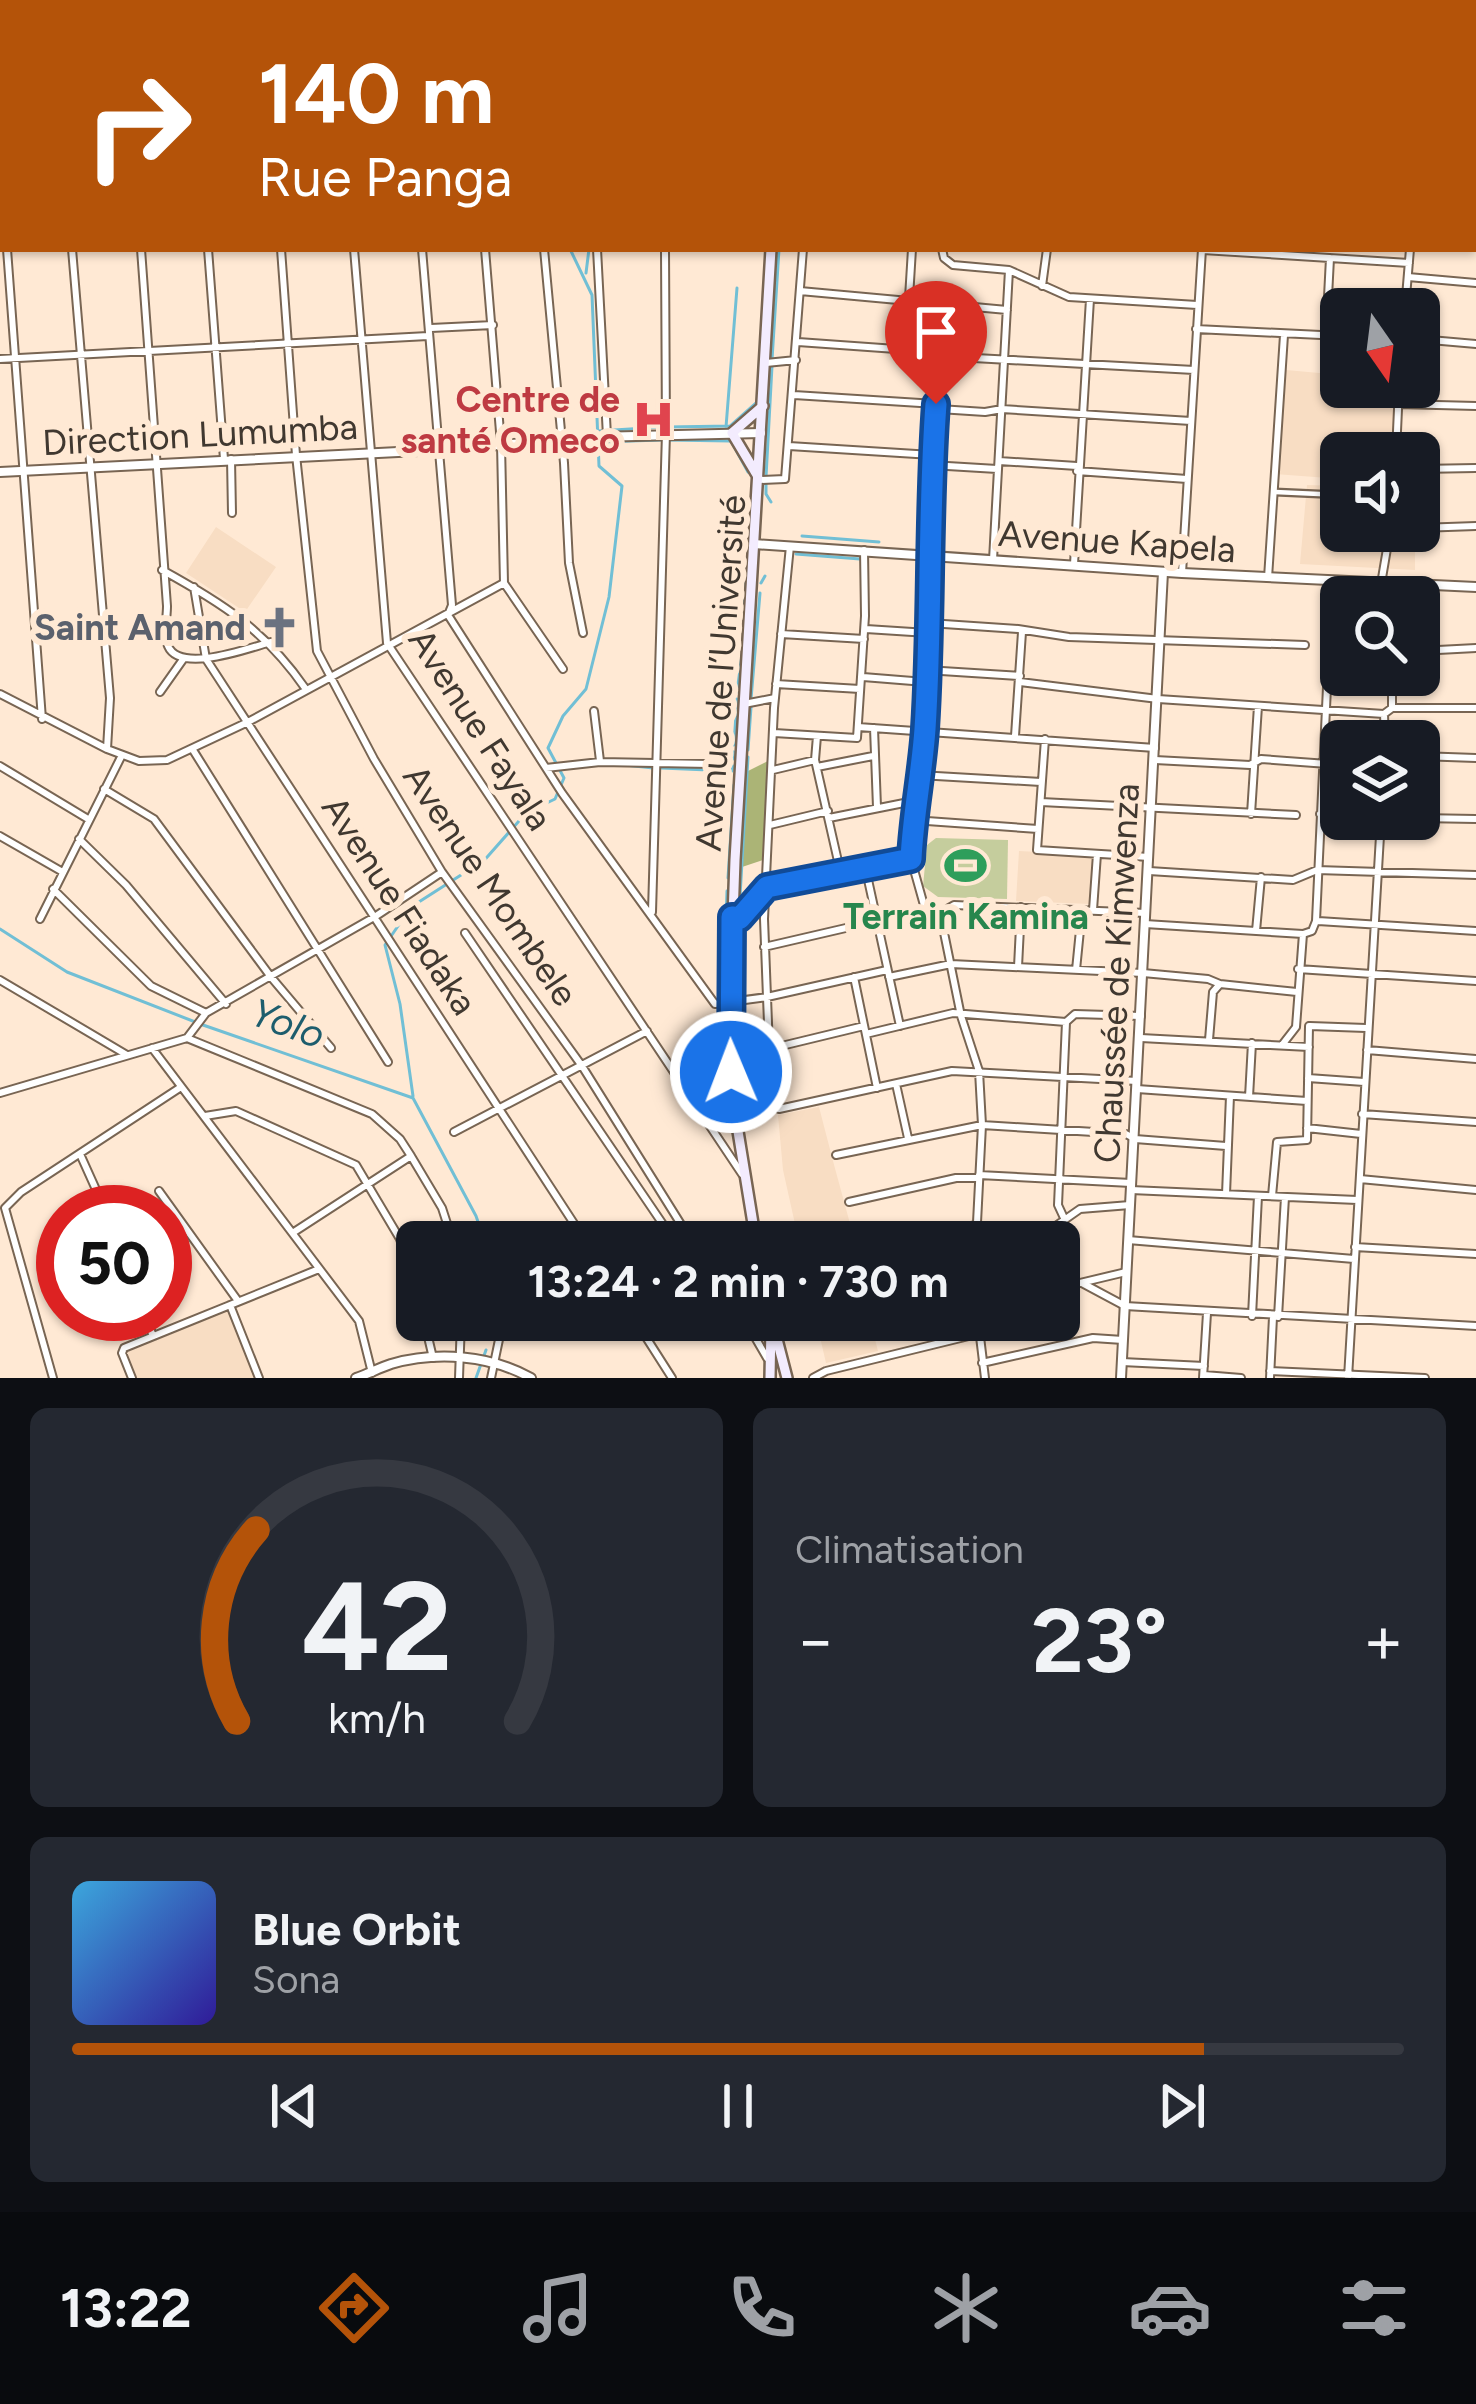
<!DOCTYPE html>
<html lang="fr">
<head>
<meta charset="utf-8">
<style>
	body { margin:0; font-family:Figtree,sans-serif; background:#242831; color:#f1f3f6; height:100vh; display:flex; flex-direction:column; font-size:45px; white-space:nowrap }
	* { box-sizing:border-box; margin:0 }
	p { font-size:39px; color:#9ea1a6 }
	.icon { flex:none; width:66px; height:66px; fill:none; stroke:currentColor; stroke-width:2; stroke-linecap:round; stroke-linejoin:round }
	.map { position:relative; height:1378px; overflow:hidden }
	.panel { display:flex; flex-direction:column; gap:30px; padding:30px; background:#0d0f14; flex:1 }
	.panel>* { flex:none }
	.hud { position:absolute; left:0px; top:0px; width:1476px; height:252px; box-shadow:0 3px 9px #0004; background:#b45309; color:#fff; overflow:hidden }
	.needle { width:78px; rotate:166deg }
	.buttons { position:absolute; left:1320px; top:288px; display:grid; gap:24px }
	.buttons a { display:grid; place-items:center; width:120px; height:120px; border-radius:18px; background:#171b24; box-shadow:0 3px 9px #0004; font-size:60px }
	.speed { position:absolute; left:36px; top:1185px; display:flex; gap:24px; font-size:60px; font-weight:700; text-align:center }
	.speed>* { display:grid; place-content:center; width:156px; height:156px; border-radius:50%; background:#171b24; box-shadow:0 3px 9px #0004; line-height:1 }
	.speed .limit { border:18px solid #d22; background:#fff; color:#111 }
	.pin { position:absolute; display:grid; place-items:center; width:102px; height:102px; color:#fff; margin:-123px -51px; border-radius:50% 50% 50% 0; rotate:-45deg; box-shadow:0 0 12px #0007 }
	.pin .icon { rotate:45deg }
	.me { position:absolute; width:132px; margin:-66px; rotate:359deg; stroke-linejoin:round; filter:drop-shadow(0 0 9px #0008) }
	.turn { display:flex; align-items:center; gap:42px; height:252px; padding:0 60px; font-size:54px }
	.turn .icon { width:156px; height:156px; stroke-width:2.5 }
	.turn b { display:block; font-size:84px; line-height:102px }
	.big { font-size:90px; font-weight:700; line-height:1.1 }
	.panel .widget { flex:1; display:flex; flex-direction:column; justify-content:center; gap:18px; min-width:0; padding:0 42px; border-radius:18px; background:#242831 }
	.panel .dial { align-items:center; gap:0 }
	.dial svg { height:312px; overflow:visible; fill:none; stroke:#363941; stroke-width:7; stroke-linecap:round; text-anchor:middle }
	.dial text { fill:#f1f3f6; stroke:none }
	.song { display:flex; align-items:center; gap:36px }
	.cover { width:144px; height:144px; border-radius:18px; background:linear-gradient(135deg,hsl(200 70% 55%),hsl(250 70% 35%)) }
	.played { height:12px; border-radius:6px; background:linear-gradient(90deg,#b45309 85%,#363941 85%) }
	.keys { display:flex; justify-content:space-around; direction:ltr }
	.heat { display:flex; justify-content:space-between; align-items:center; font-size:66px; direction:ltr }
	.panel .tiles { flex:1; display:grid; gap:30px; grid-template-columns:1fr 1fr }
	.widget:last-child { grid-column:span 2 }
	.trip { position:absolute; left:396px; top:1221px; width:684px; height:120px; border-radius:18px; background:#171b24; box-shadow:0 3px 9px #0004; font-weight:700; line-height:120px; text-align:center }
	.dock { display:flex; height:192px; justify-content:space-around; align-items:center; background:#090b0e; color:#9ea1a6 }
	.dock .icon { width:84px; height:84px }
	.dock .current { color:#b45309 }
	.dock b { font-size:54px; color:#f1f3f6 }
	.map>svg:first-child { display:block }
</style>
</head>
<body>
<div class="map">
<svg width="1476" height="1378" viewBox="0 0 1476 1378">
	<rect width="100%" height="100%" fill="#ffe9d4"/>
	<path fill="#f8ddc3" d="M1286,370L1341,375V387H1399L1392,453H1341V479L1275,474Z
		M1307,485L1341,486V531H1415V570L1300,564Z
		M216,527L276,567L245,612L186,573Z
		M1019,851L1093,855L1090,904L1016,901Z
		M819,1107L833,1161L855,1242H799L783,1170L778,1115Z
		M230,1310L255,1378H137L127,1352Z
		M816,1320H870L878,1351L826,1363Z"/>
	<path fill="#c5cd9d" d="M936,838L1008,840L1007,899L938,897L923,886L927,845Z"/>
	<path fill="#abb476" d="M770,760L763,860L742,867L748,771Z"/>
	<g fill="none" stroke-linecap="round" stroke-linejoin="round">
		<path stroke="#71bfd5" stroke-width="3" d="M635,0L636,3
			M536,3V0
			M586,273L589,249
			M772,360L779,249
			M667,427L730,426L757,402
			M726,427L737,288
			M598,431L662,427
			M667,440L731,441L748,472
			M599,442L661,440
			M766,477L772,366
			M766,483V494L771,502
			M802,536L879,542
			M796,554L860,559
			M761,583L765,576
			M744,612L748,558
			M743,644L744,623
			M737,692L742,655
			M751,699L760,593
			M734,745L737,699
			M748,750L751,707
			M733,759L734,752
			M625,765L653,768
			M661,768L732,771L733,766
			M481,864L526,813L555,799L564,778L548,748L563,716L586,689L609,597L622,486L599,466L592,295L570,249
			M728,878L734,785
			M739,914L748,757
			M0,929L67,972L203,1025L413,1098L476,1216L485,1242
			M736,998L738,921
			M723,1001L727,891
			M736,1005L737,1051
			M723,1007L724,1039
			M724,1044L729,1113
			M738,1059L741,1111
			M413,1096L400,1004L385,945L411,907L461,875
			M476,1378L486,1350"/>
		<defs>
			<path id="pedestrian" d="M1275,492L1341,495"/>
			<path id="minor" d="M54,0V3
				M121,0L122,3
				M187,0V3
				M260,0V3
				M333,0V3
				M401,0V3
				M458,0V3
				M615,0L617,3
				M1338,0L1347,1
				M1425,0V3
				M566,3L568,0
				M604,3L606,0
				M818,3V0
				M955,3L956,0
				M1196,3V0
				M1250,3V0
				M1473,37H1476
				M1473,99H1476
				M1473,164H1476
				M0,167L3,203
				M1473,222H1476
				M7,249L42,719
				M72,249L110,698L107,749
				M141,249L167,606C167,618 163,636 168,646C180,674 249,648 271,642
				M208,249L224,459
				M281,249L296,455L317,651L374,759L442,872L582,1066L692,1242
				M354,249L387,643L742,1174
				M422,249L452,605L448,615L562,793L715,1004L767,997L887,970
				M485,249L501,444L504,583L563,669
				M544,249L564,463L569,563L583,633
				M597,249L607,436
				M942,249L944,258L953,265L1009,270L1069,297L1197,305
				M1203,250L1409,263
				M1408,277L1476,283
				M1042,286L1047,249
				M800,291L1007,310
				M1405,309L1410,249
				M431,328L493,325
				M1196,329L1341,336
				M1326,336L1330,258
				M1419,339L1476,344
				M798,342L938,352
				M906,347L912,249
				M938,356L1194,370
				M0,359L428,336
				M766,363L796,360
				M794,395L936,404L939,409L985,412L1002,409L1191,421
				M1398,404L1476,406
				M789,446L932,455
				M1396,453L1399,387
				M231,459L232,513
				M999,461L1077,466
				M931,465L997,469
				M1419,469L1476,468
				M1077,471L1187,479
				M759,480L785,479L803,249
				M1419,528L1476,526
				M790,546L774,708L764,919L769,1049L864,1026
				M993,560L1009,270
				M1074,564L1090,299
				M162,570C222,603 265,630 305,688
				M1182,573L1202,249
				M1268,578L1284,335
				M1381,584L1390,531
				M194,587L206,659L586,1242
				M929,623L1018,629L1069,637L1305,645
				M866,629L928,633
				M781,634L864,639
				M1419,651L1476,648
				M926,670L1020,676
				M863,677L925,682
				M1020,682L1158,699L1384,714
				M776,684L860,689
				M160,692L184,658
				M0,694L107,749L139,761L167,760L248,722L504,583
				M744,704L775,698
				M1392,708H1476
				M594,711L600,761
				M858,727L1155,748
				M874,728L877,807
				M774,733L857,738L865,616L864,550
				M817,736L815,760L840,870
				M1015,736L1022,632
				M1045,739L1037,850L1149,857
				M1385,741L1384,714L1392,708V675
				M193,750L388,1062
				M1419,756L1476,758
				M1155,760L1250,765L1261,759L1341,765
				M0,766L88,819
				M817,767L873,756
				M546,768L600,762L710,764
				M773,770L815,760
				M919,775L1041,782
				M104,789L154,819L271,977L331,1048
				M1041,802L1296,815
				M1251,814L1258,706
				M1320,814L1341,815
				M829,818L914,801
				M1419,818L1476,819
				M913,820L1038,829
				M770,825L828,811
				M0,836L61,871
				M79,839L126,885L226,1004
				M865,866L900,1026
				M1149,871L1293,880L1317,870L1476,875
				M53,889L151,986L206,1013
				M1093,910L1097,854
				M652,912L666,433L665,249
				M940,913L961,1016L979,1071L982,1125L976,1242
				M927,916L911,859L914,801L925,732L929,492L940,304
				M733,917L740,918L767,887L911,859
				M40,919L122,755
				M1318,921L1476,931
				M1145,924L1303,934
				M878,927L940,913L954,905L1146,913
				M1256,931L1261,877
				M465,933L675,1242
				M764,947L876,921
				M1018,967L1021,907
				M1298,969L1476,981
				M1076,970L1082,910
				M854,977L877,1088
				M889,977L951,964L1143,973L1208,979L1220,984
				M0,980L127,1055
				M1310,1026L1366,1028
				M866,1034L953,1013L1066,1022
				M187,1038L206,1013L376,916L442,872
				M1141,1038L1309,1047
				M1209,1040L1213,992L1220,984L1297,992
				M1282,1045L1296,1027L1303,934L1312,931L1316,921L1332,581
				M152,1048L359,1321L372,1373
				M1367,1050L1476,1059
				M731,1057L769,1049
				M1308,1078L1364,1082
				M896,1084L908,1138
				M1137,1089L1307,1101
				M0,1093L187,1038L372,1114L400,1139L411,1156L442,1208L453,1242
				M1249,1097L1252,1043
				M779,1109L952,1071L1137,1081
				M1362,1114L1476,1122
				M205,1116L236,1111L356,1165L400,1239L417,1293
				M1307,1128L1361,1134
				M454,1132L647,1031
				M80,1154L98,1194
				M836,1155L982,1125L1126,1134L1135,1139L1226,1146
				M979,1175L1131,1183
				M1360,1179L1476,1190
				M1131,1190L1357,1200
				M159,1191L238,1301
				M1226,1194L1230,1096
				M1272,1196L1277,1142L1307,1140L1309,1026
				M849,1202L956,1178H978
				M1064,1218L1058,1205L1066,1022L1075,1014L1141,1016
				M294,1232L411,1156
				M1128,1240L1354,1259
				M900,1242L976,1225
				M984,1242L1050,1230L1080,1209L1130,1205
				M1355,1247L1476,1254
				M1082,1283L1125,1306L1476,1326
				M1059,1288L1126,1272
				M230,1305L259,1378
				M144,1314L153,1336
				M1252,1316L1258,1196
				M1278,1317L1285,1197
				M424,1320L433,1358
				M635,1320L672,1378
				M745,1320L767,1358
				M978,1320L985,1378
				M1122,1362L1204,1366
				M982,1363L1093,1338L1123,1340
				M1270,1371L1425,1378
				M1204,1375L1241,1378
				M53,1378L5,1208L21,1192L181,1087
				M132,1378L122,1353L124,1348L319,1269
				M459,1378L461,1320
				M491,1378L501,1330L529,1320
				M813,1378L826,1371L977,1334
				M1203,1378L1207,1313
				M1270,1378L1273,1317
				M1348,1378L1381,819"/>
			<path id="tertiary" d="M0,472L438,450L594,437L761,433
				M754,544L1182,573L1476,587
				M356,1378C368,1374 379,1368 391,1364C437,1351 490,1355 531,1378
				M1121,1378L1163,572"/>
			<path id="secondary" d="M789,3V0
				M757,475L732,433L763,406
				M756,1242L736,1119L730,1003L735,860L771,249
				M772,1320L787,1378
				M770,1378L771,1325"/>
		</defs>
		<use href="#pedestrian" stroke="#786553" stroke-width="9"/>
		<use href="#minor" stroke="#786553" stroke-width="10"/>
		<use href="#tertiary" stroke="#786553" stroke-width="12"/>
		<use href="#secondary" stroke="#786553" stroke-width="14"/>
		<use href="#pedestrian" stroke="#fff" stroke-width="4.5"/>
		<use href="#minor" stroke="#fff" stroke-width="6"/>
		<use href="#tertiary" stroke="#fff" stroke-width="8"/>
		<use href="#secondary" stroke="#f3ecfe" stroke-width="9"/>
	</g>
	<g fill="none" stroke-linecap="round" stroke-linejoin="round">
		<defs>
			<path id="route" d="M731,1072L732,917L740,918L767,887L911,859C913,815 922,773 925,729C932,621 928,512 936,404"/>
		</defs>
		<use href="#route" stroke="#114b97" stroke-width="30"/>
		<use href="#route" stroke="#1a73e8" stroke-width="21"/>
	</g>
	<defs>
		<symbol id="hospital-bare" viewBox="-9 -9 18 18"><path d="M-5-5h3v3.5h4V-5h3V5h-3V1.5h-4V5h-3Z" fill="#e0444e" stroke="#ffe9d4" stroke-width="2.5" paint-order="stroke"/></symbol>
		<symbol id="church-bare" viewBox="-9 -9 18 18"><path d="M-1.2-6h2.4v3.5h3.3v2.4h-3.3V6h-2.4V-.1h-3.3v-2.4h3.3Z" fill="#6b7280" stroke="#ffe9d4" stroke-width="2.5" paint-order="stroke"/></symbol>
		<symbol id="stadium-bare" viewBox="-9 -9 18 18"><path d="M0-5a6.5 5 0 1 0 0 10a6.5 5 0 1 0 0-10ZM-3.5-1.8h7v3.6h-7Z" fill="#2e9e5b" stroke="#ffe9d4" stroke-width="2.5" paint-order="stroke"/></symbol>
	</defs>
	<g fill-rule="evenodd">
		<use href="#hospital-bare" x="624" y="390" width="59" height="59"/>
		<use href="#church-bare" x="250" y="598" width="59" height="59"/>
		<use href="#stadium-bare" x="936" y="836" width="59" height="59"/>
	</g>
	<g text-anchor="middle" stroke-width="12" stroke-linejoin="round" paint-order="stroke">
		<g font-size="36" font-weight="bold" fill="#be3a42" stroke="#ffe9d4" text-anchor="end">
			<text x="620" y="412">Centre de<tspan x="620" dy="41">santé Omeco</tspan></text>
		</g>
		<g font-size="36" fill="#403830" stroke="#ffe9d4">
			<text transform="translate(200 434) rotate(-3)" y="13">Direction Lumumba</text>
			<text transform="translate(1117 541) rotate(4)" y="13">Avenue Kapela</text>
			<text transform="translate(720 673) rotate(-86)" y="13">Avenue de l’Université</text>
			<text transform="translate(481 729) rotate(57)" y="13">Avenue Fayala</text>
			<text transform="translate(491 885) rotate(56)" y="13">Avenue Mombele</text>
			<text transform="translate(400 905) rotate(57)" y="13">Avenue Fiadaka</text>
			<text transform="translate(1116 973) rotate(-87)" y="13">Chaussée de Kimwenza</text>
		</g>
		<g font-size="36" font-weight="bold" fill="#5b616d" stroke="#ffe9d4" text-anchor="end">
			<text x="246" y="640">Saint Amand</text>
		</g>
		<g font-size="36" font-weight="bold" fill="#27864d" stroke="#ffe9d4">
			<text x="966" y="929">Terrain Kamina</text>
		</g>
		<g font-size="39" font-style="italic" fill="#1d5d6d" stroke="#ffe9d4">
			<text transform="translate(288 1023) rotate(20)" y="14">Yolo</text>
		</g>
	</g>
</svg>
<div class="buttons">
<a><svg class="needle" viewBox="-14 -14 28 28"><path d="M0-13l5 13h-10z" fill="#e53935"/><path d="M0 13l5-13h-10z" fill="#9ea1a6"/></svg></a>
<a><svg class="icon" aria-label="sound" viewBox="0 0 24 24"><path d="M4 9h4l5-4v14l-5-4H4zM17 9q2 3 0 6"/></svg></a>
<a><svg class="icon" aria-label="search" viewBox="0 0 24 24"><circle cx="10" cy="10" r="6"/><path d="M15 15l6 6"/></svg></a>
<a><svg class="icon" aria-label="layers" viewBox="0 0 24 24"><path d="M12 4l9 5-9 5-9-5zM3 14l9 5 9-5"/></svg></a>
</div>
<div class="speed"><div class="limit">50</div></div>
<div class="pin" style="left:936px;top:404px;background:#d93025"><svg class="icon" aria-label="arrive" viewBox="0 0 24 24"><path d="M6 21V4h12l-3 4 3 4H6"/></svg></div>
<svg class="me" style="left:731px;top:1072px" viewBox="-20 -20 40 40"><circle r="17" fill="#1a73e8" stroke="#fff" stroke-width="3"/><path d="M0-11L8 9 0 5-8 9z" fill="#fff"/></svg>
<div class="trip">13:24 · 2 min · 730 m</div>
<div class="hud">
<div class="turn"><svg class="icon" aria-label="right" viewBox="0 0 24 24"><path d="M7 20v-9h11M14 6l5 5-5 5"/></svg><div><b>140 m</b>Rue Panga</div></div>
</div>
</div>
<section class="panel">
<div class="tiles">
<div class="widget dial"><svg viewBox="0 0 100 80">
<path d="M14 69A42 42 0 1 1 86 69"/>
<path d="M14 69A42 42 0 0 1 19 20" stroke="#b45309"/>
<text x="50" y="56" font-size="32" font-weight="700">42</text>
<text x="50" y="72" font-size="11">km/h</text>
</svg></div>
<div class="widget"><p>Climatisation</p>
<div class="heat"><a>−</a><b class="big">23°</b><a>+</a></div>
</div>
<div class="widget">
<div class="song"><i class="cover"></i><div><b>Blue Orbit</b><p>Sona</p></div></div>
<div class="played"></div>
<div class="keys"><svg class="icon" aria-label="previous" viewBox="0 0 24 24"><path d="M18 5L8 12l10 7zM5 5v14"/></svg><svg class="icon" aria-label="pause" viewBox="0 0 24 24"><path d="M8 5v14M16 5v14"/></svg><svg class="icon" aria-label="next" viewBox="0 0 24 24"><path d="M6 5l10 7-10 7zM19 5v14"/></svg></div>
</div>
</div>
</section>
<nav class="dock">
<b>13:22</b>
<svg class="icon current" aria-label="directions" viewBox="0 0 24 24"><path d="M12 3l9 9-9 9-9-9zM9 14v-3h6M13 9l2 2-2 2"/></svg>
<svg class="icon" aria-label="music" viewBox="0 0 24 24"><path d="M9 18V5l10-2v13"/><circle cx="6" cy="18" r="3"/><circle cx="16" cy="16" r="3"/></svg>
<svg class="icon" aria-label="phone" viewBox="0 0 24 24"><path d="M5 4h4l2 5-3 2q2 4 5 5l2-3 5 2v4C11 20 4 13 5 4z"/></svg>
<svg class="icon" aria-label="climate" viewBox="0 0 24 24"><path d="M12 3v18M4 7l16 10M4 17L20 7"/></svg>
<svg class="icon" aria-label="car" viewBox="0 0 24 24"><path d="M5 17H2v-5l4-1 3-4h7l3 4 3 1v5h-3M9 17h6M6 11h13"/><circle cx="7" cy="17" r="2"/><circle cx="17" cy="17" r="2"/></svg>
<svg class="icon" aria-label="filters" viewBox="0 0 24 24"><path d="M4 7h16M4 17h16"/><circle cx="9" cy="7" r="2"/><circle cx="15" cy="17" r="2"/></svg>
</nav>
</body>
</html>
